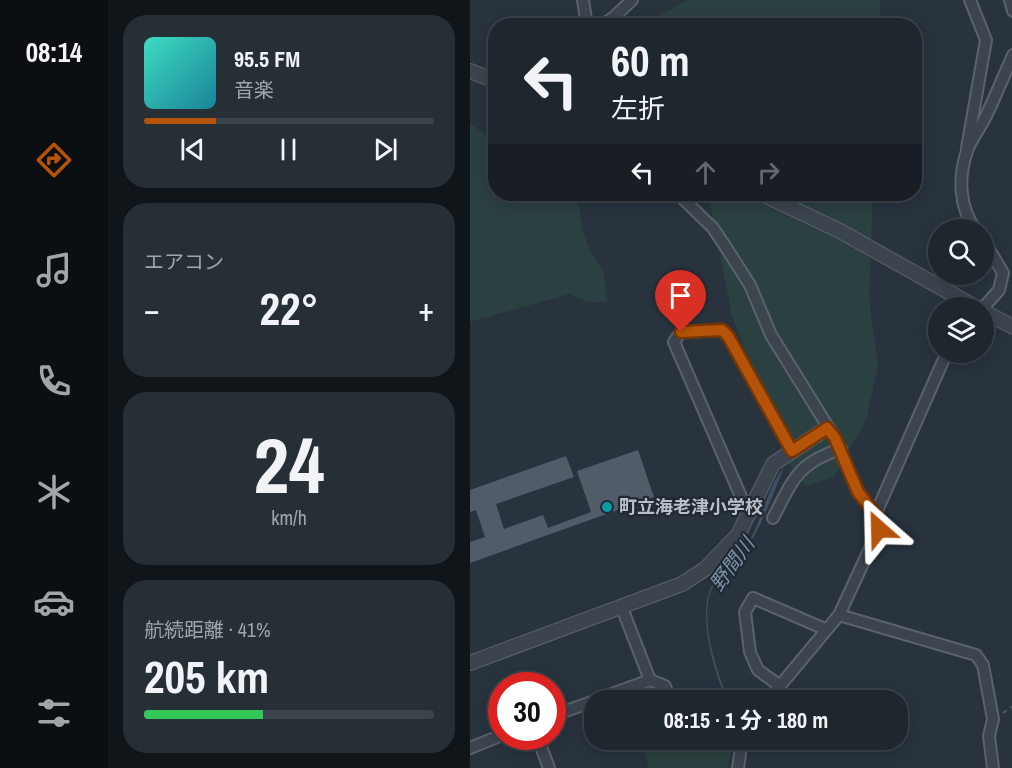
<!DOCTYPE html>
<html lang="ja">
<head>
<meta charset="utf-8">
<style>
	body { margin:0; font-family:"Archivo Narrow","Noto Sans JP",sans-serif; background:#262e36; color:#f1f3f6; height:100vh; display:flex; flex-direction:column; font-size:22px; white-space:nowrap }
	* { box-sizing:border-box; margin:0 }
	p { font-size:20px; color:#a1a5aa }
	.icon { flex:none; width:33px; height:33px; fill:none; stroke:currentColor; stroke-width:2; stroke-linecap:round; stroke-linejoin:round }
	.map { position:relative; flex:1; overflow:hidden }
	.side { display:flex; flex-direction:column; gap:15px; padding:15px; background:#101519; width:362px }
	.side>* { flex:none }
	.guide { position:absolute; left:18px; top:18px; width:434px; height:183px; border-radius:24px; box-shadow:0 3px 15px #0003,0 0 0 2px #3c434a; background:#1e262e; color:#f1f3f6; overflow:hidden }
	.buttons { position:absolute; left:458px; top:219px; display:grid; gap:12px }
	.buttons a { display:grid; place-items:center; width:66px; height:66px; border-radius:50%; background:#1e262e; box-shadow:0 3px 15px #0003,0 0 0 2px #3c434a; font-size:30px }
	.speed { position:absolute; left:18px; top:672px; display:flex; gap:12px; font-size:30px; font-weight:700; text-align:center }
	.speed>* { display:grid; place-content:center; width:78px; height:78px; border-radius:50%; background:#1e262e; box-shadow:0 3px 15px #0003,0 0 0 2px #3c434a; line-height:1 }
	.speed .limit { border:9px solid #d22; background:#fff; color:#111 }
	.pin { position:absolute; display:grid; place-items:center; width:51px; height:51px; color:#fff; margin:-62px -26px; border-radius:50% 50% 50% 0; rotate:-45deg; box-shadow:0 0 6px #0007 }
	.pin .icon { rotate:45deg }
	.me { position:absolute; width:66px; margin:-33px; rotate:335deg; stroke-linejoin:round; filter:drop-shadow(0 0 4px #0008) }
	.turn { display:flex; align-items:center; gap:21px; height:126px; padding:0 24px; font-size:27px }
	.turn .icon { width:78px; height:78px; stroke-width:2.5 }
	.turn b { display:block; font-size:42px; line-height:51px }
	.lanes { display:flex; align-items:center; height:57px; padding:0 24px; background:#0003; justify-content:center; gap:30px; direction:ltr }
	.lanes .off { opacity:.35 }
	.big { font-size:45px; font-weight:700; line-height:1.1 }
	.side .tile { flex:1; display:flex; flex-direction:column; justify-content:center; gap:9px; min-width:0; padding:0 21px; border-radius:24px; background:#262e36 }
	.side .dial { align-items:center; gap:0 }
	.dial b { font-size:78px; line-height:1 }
	.song { display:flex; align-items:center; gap:18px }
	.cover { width:72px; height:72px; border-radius:9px; background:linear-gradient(135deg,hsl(170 70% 55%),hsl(190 70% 35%)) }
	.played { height:6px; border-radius:3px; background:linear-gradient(90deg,#b45309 25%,#3c434a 25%) }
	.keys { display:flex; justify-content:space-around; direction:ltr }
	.heat { display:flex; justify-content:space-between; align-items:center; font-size:33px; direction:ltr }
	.charge { height:9px; border-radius:4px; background:linear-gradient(90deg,#34c759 41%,#3c434a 0) }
	.trip { position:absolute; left:114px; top:690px; width:324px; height:60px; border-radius:24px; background:#1e262e; box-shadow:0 3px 15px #0003,0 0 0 2px #3c434a; font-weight:700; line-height:60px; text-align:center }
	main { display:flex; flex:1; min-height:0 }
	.tabs { display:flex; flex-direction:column; width:108px; justify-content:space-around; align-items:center; background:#0c0f12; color:#a1a5aa }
	.tabs .icon { width:42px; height:42px }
	.tabs .selected { color:#b45309 }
	.tabs b { font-size:27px; color:#f1f3f6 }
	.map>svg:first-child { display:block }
</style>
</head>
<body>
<main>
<nav class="tabs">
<b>08:14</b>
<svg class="icon selected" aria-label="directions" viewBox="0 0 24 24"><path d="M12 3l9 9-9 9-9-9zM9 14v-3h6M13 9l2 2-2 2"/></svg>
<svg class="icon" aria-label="music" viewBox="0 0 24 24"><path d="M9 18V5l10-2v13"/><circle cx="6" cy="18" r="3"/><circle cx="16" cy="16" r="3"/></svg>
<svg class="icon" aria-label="phone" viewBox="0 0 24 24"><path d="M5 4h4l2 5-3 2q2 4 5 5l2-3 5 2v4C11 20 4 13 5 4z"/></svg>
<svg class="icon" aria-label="climate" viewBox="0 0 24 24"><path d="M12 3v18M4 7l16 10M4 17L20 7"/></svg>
<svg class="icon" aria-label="car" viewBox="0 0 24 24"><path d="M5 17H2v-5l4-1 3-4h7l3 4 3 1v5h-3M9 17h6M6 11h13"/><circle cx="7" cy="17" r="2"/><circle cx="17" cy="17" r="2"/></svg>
<svg class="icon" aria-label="filters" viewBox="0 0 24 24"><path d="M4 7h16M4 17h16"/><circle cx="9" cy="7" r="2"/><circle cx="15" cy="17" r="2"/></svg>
</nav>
<section class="side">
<div class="tile">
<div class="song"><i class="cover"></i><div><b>95.5 FM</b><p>音楽</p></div></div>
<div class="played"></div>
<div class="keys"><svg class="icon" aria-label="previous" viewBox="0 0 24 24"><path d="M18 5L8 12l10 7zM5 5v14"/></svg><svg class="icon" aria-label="pause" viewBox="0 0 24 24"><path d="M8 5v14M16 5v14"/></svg><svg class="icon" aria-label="next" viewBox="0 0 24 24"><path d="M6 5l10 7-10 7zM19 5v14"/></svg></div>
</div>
<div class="tile"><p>エアコン</p>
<div class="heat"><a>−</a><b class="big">22°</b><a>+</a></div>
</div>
<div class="tile dial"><b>24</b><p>km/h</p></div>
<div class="tile"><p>航続距離 · 41%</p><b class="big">205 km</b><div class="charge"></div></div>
</section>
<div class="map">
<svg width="543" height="768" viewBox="0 0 543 768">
	<rect width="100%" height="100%" fill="#28333e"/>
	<path fill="#2b4040" d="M218,0H410L411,25L186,26L177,22Z
		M0,124L25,140L26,194H96L109,204L112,228L120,251L134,272L137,302H117L99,294L0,322Z
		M238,194H403L399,299L408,366L396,420L364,477L337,486L323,472L262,316Z
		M170,740H263L258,768H179Z"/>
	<path fill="#405165" d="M314,467C304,492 294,520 280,543C270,559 254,569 244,585C227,612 246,673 259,700H257C244,673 226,612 243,584C253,568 269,559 279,542C292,519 298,487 314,467Z"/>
	<path fill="#525c68" d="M168,450L184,497L0,563V542L15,537L6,510L0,512V490L96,456L104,477L26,504L34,529L73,515L78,528L121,512L107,471Z"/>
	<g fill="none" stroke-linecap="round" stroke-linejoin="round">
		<defs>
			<path id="minor" d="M113,0L117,26
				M540,0L543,11
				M130,26L143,18L162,0
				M497,148L516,40L500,0
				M208,194L243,228L257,249L280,285L301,335L365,438L388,492L410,520L409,529L369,615L298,700
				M506,230C489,208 488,177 497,151C501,139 511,127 517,114C526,95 534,75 543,55
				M513,239L533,273L529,290L513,308
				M406,513L477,352
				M279,515L204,342L211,332L252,330L258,336L322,451
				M303,518C323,480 327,463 371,449
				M369,615L506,655L513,665L523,719L519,736L523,768
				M180,680L195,686L200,700
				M310,686L288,670L280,652L275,612L283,598L355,629
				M125,700L180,680L152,608
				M82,716L124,701
				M67,736L79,768
				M0,748L32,735
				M268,768L272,740"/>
			<path id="tertiary" d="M0,71L26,81
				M292,194L370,231L507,308
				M513,311L543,327
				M0,663L212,584L235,569L268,535L303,464L357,428"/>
		</defs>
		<use href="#minor" stroke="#5a626b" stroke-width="14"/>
		<use href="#tertiary" stroke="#5a626b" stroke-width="16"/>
		<path stroke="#4a5c5e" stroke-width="2" stroke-dasharray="4.5 4.5" stroke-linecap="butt" d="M533,713L543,706"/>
		<use href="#minor" stroke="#3c444e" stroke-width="10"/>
		<use href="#tertiary" stroke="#3c444e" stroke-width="14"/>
	</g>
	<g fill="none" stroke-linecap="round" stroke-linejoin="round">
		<defs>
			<path id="route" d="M211,332L252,330L258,336L322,451L357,428L365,438L388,492L410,520L409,529"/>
		</defs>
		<use href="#route" stroke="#753606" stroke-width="15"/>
		<use href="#route" stroke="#b45309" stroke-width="10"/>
	</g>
	<circle fill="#0f9aa8" stroke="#212933" stroke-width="2" cx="137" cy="507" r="6"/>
	<g text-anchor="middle" stroke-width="4.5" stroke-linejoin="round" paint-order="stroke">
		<g font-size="18" font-weight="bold" fill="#b8bfc8" stroke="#212933" text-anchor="start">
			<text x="149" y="513">町立海老津小学校</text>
		</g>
		<g font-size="20" font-style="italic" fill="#7c92a9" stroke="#212933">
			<text transform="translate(262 564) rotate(-54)" y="7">野間川</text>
		</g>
	</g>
</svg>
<div class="buttons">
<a><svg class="icon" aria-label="search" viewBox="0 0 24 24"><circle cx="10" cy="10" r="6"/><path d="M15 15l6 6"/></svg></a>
<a><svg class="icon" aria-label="layers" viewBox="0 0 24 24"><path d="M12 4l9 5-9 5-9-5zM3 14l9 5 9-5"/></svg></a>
</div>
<div class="speed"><div class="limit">30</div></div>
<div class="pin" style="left:211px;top:332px;background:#d93025"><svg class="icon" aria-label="arrive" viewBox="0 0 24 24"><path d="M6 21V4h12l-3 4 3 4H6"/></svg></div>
<svg class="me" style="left:409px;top:529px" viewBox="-20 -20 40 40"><path d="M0-17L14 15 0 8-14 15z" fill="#b45309" stroke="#fff" stroke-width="4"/></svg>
<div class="trip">08:15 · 1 分 · 180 m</div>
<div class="guide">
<div class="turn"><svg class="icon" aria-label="left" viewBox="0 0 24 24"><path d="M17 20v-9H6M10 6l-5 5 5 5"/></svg><div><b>60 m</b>左折</div></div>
<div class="lanes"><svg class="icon" aria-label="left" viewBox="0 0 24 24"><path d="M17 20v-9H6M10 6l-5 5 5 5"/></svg><svg class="icon off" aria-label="ahead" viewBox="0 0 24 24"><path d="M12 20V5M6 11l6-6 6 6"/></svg><svg class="icon off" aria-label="right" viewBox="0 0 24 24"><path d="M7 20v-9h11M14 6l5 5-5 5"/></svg></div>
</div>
</div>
</main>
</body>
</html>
